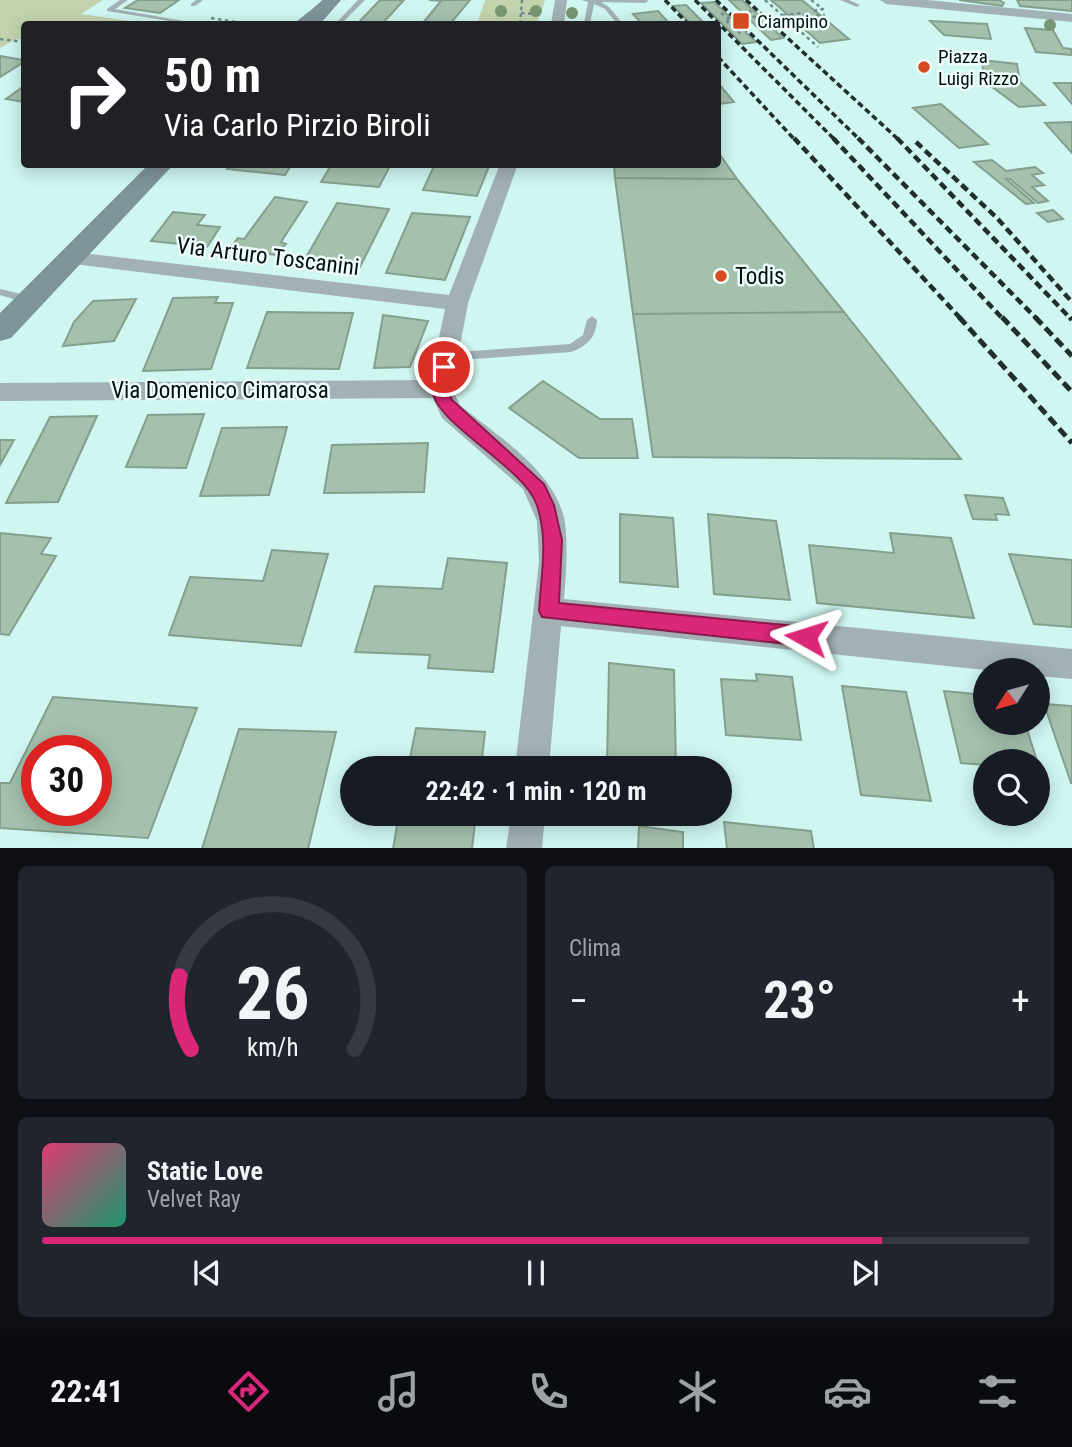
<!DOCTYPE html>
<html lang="it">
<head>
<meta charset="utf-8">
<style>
	body { margin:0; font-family:"Roboto Condensed",sans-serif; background:#20242c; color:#f1f3f6; height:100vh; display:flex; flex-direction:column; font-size:26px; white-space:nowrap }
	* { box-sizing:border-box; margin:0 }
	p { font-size:23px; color:#9ea1a6 }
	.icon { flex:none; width:38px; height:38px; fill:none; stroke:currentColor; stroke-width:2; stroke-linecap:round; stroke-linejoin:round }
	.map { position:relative; height:848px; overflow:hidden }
	.details { display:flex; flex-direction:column; gap:18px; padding:18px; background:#0d0f14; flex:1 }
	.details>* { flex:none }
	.hud { position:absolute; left:21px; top:21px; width:700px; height:147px; border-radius:7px; box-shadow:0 4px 18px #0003; background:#202124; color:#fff; overflow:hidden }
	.needle { width:46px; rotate:233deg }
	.tools { position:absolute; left:973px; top:658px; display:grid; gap:14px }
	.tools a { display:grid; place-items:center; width:77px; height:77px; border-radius:50%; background:#171b24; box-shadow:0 4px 18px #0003; font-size:35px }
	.speed { position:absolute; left:21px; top:735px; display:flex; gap:14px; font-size:35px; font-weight:700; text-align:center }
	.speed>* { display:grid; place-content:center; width:91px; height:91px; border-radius:50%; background:#171b24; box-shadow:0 4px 18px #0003; line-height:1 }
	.speed .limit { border:10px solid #d22; background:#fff; color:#111 }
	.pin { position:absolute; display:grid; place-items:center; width:60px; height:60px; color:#fff; margin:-30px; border:4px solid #fff; border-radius:50%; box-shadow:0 2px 7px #0007 }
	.me { position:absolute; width:77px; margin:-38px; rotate:276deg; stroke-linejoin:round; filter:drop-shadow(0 0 5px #0008) }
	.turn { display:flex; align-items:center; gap:24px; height:147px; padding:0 28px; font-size:32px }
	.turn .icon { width:91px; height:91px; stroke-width:2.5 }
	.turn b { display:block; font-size:49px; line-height:60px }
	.big { font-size:52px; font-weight:700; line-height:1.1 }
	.details .widget { flex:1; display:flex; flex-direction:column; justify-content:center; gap:10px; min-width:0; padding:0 24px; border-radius:10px; background:#20242c }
	.details .dial { align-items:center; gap:0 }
	.dial svg { height:182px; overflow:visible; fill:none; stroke:#363941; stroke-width:7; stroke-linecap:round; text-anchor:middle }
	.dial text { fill:#f1f3f6; stroke:none }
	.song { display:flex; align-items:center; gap:21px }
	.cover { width:84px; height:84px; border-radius:10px; background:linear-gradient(135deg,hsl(340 70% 55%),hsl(160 70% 35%)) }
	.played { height:7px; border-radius:4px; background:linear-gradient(90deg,#db2777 85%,#363941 85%) }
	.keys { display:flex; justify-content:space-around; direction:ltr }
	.heat { display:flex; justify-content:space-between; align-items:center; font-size:38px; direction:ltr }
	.details .tiles { flex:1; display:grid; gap:18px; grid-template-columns:1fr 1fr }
	.widget:last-child { grid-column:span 2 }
	.trip { position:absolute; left:340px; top:756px; width:392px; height:70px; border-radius:35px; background:#171b24; box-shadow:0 4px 18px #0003; font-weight:700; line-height:70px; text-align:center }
	.tabs { display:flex; height:112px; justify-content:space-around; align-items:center; background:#090b0e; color:#9ea1a6 }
	.tabs .icon { width:49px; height:49px }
	.tabs .on { color:#db2777 }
	.tabs b { font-size:32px; color:#f1f3f6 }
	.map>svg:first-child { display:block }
</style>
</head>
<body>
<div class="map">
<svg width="1072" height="849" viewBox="0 0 1072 849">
	<rect width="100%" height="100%" fill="#cff6f1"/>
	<path fill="#c3d3ae" d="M0,0H103L81,14L150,24H24V40L16,39L0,48Z
		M485,0H545L537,24H477Z"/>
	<path fill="#a4c1ae" stroke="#849f8d" stroke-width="2" fill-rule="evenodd" d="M138,0H179L160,13L125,8Z
		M380,0H404L382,24L359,22Z
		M429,0H470L450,24H422L441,1Z
		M729,0H742L783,38L771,40Z
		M771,0H802L849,39L820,43Z
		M959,0H999L1004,3L1002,6Z
		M1017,0H1072V11L1020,6Z
		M714,2L756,42L742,44L701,3Z
		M686,5L705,24H691L673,6Z
		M658,11L669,23L642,24L633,14Z
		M930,21L987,24L991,39L944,35Z
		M1025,28L1053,30L1063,48L1071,49L1072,55L1036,52Z
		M0,56L24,60V62L0,77Z
		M982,60L1017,64L1020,82L1045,105L1019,107L984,81Z
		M718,83L734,102L718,104Z
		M1054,83H1072V104Z
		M24,86V102L6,99Z
		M941,104L988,144L959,148L913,108Z
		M1072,122V153L1045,123Z
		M718,152L737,179L615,178L614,164H718Z
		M992,160L1006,171L1035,167L1043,173L1032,175L1044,185L1032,187L1048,201L1038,203L1010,179H1006L1034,203L1026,204L974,162Z
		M231,164H292L285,175L227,169Z
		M332,164H391L379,187L321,182Z
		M435,164H490L477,196L423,190Z
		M615,178L737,179L844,312L633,314Z
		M275,197L307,202L281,242L286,244L276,255L229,249L238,238L244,239Z
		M337,203L389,209L360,267L304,261Z
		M1053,210L1063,219L1048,222L1037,213Z
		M173,212L205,215L197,225L220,227L207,247L151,241Z
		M412,213L470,217L445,280L386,273Z
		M218,297L215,303H233L211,369L143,371L173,298Z
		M136,299L114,341L63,346L74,322L93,301Z
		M267,312L353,313L339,369L247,368Z
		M844,312L961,459L653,457L633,314Z
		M383,315L428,321L410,367L374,368Z
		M543,381L600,419H632L638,458H579L509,408Z
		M204,414L186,468L126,467L148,415Z
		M97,416L58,502L6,503L50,417Z
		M287,427L269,495L200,496L222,428Z
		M0,440H14L0,465Z
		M428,443L424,492L324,493L332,445Z
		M965,495L1003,498L1009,515L995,514L997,520L973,519Z
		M620,514L673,518L678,587L620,582Z
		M708,514L776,521L790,600L714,594Z
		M0,533L51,538L41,554L56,556L9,635L0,634Z
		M890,533L951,538L974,618L817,603L809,545L894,553Z
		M272,550L328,554L301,646L169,635L190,577L263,581Z
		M1009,554L1072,560V627L1034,624Z
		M448,558L507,563L493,672L428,668L430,655L355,652L375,586L442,589Z
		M609,663L674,670L676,768L607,765Z
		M756,674L792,677L801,740L726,735L721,679L757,681Z
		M842,686L906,692L931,801L861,795Z
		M944,691L985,695V723H1025L1037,761H985V765L961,763Z
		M53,697L197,708L148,838L0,828V783H10ZM37,751H96V810H37Z
		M1044,704L1072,706V783H1071Z
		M416,728L485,732L481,768H408Z
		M239,729L336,732L308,849H202Z
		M399,814H476L472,849H393Z
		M724,822L811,831L814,849H727Z
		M639,826L683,832V849H638Z"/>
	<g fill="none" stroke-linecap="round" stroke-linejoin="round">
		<path stroke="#718c89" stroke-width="2.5" stroke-dasharray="3.5 3.5" stroke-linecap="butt" d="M765,0L818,47
			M811,0L823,9L814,11
			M749,10L758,23
			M521,13L537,14
			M721,13L737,25
			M783,15L802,13L811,20
			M754,16L765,22
			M211,18L248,24
			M795,18L825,15
			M727,20L729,26
			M762,23L771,30
			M791,23L810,20
			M520,24L522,0
			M733,26L741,34
			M0,39L24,42"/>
		<path fill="#a2b1b5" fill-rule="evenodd" d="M120,0H128L115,9L201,24H188L107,11V9Z
			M196,0H203L195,6H191V4Z
			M358,0H365L341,24H335Z
			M581,0H648V1L645,3L601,2L609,7L623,24H617L605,9L594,4L590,24H584L588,2Z
			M840,0H849L860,5L857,7Z
			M307,21L322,24H305V22Z
			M0,289L34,297L35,300L30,304L0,295Z
			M592,316L597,320C596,338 587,346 571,352L446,361L440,357L446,353L570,344L583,335L587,320Z"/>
		<path fill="#a2b1b5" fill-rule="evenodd" d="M555,0H567L564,24H551Z
			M880,0H927L1072,14V22L886,4Z
			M500,164H518L468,303L452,389L460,405C497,436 557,472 565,523C568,548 566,574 564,599L1072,649V679L1038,676V670H985L561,626L549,768H515L539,562L537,521L523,489L442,418L433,398L0,401V383L430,380L445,309L73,264L66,262L63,258L66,254L73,252L449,295Z
			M511,814H545L542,849H506Z"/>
		<path fill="#7d949a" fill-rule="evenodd" d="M322,0H341L321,23L294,24C296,21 316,7 322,0Z
			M149,164H174L11,338L0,341V313Z"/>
		<path stroke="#202f2e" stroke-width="3.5" stroke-dasharray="6 3.5" stroke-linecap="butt" d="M665,0L688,24
			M695,0L835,140
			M716,0L860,140
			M746,0L899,140
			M718,57L795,140"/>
		<path stroke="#202f2e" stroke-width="4.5" stroke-dasharray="8 4.5" stroke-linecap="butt" d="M794,138L961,319
			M833,138L1003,319
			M858,138L1037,319
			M897,138L1071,319
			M916,142L997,218L1072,302"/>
		<path stroke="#202f2e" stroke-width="5" stroke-dasharray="10 5" stroke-linecap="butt" d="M959,317L1072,443
			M1002,317L1072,392
			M1035,317L1072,356
			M1070,317L1072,320"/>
	</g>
	<g fill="#799672">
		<circle cx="501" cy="11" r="6"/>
		<circle cx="536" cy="11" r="6"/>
		<circle cx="572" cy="13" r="6"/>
		<circle cx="1050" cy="25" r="6"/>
	</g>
	<path fill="#db2777" stroke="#8e194d" stroke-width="2" d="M444,362L451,367L447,389L452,400L544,484L554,505L562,540L559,603L806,627L813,630L816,637L813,643L806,646L542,617L539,611C541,576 549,537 536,503C522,466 434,423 432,389C432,382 435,374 436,367Z"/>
	<g fill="#d44b22" stroke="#eefefb" stroke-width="2.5">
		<rect x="732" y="12" width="18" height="18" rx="3.5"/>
		<circle cx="924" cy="67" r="7"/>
		<circle cx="721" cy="276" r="7"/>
	</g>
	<g text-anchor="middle" stroke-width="5" stroke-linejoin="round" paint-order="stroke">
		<g font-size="19" fill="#030f0e" stroke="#eefefb" text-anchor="start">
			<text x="757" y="28">Ciampino</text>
			<text x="938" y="63">Piazza<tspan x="938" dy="22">Luigi Rizzo</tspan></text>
		</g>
		<g font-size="23" fill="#030f0e" stroke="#eefefb">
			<text transform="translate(268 256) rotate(7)" y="8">Via Arturo Toscanini</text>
			<text x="220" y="398">Via Domenico Cimarosa</text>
		</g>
		<g font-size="23" fill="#030f0e" stroke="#eefefb" text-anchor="start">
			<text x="735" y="284">Todis</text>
		</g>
	</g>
</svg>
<div class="tools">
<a><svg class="needle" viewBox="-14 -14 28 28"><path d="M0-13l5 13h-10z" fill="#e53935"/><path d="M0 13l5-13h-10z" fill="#9ea1a6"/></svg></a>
<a><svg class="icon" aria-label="search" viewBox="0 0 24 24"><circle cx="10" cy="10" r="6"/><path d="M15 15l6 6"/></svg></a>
</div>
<div class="speed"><div class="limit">30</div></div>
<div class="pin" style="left:444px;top:367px;background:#d93025"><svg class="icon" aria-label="arrive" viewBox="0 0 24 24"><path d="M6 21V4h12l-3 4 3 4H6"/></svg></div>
<svg class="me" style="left:806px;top:637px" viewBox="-20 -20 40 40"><path d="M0-17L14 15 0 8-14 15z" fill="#db2777" stroke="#fff" stroke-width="4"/></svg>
<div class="trip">22:42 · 1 min · 120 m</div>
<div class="hud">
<div class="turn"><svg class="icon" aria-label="right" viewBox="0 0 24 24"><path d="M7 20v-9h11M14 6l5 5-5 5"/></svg><div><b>50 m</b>Via Carlo Pirzio Biroli</div></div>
</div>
</div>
<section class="details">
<div class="tiles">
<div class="widget dial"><svg viewBox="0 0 100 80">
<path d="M14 69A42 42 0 1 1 86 69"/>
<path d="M14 69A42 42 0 0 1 9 37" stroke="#db2777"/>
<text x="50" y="56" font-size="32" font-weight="700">26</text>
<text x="50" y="72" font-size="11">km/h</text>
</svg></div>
<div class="widget"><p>Clima</p>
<div class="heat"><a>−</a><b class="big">23°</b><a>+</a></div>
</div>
<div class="widget">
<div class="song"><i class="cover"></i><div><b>Static Love</b><p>Velvet Ray</p></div></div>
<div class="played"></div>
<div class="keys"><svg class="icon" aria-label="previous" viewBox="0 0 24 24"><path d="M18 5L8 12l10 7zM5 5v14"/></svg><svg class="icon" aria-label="pause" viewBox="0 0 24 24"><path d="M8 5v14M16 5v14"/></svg><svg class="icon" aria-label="next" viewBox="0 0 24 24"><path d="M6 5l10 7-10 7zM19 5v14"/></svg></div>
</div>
</div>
</section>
<nav class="tabs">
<b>22:41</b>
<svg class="icon on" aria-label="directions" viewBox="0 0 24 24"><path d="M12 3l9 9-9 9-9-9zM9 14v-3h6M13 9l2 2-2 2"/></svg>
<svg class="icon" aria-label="music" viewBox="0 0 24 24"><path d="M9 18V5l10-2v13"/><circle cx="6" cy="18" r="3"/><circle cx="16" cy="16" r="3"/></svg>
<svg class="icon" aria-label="phone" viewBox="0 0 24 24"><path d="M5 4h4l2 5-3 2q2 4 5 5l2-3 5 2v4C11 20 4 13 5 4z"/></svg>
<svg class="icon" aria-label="climate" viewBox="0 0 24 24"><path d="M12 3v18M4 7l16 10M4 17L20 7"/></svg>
<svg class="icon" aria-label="car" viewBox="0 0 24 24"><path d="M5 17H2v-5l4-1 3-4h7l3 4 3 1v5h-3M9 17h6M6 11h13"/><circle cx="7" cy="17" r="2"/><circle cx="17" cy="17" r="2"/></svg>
<svg class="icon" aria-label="filters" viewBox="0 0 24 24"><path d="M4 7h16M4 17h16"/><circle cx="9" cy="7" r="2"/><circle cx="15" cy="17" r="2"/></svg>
</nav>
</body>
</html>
